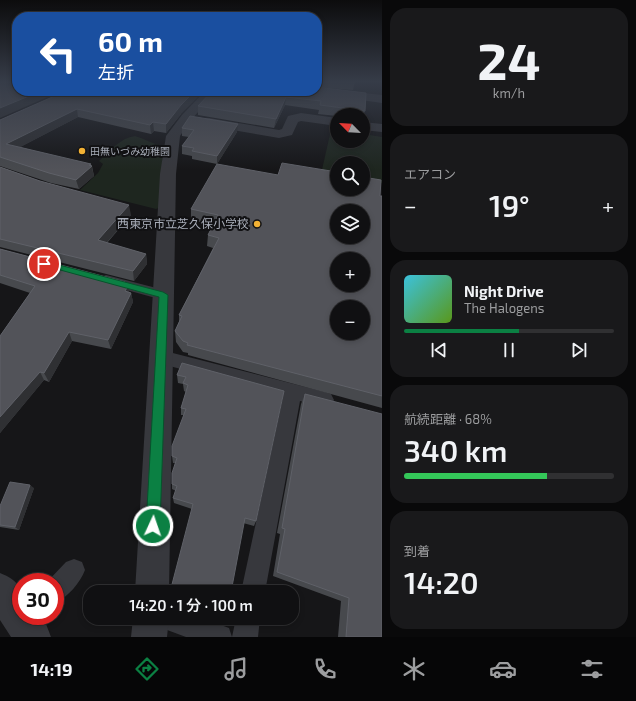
<!DOCTYPE html>
<html lang="ja">
<head>
<meta charset="utf-8">
<style>
	body { margin:0; font-family:"Exo 2","Noto Sans JP",sans-serif; background:#19191b; color:#f1f3f6; height:100vh; display:flex; flex-direction:column; font-size:15px; white-space:nowrap }
	* { box-sizing:border-box; margin:0 }
	p { font-size:13px; color:#9c9d9f }
	.icon { flex:none; width:22px; height:22px; fill:none; stroke:currentColor; stroke-width:2; stroke-linecap:round; stroke-linejoin:round }
	.map { position:relative; flex:1; overflow:hidden }
	.drawer { display:flex; flex-direction:column; gap:8px; padding:8px; background:#09090a; width:254px }
	.drawer>* { flex:none }
	.banner { position:absolute; left:12px; top:12px; width:310px; height:84px; border-radius:16px; box-shadow:0 2px 6px #0003,0 0 0 1px #303032; background:#1a4fa0; color:#fff; overflow:hidden }
	.needle { width:26px; rotate:294deg }
	.controls { position:absolute; left:330px; top:108px; display:grid; gap:8px }
	.controls a { display:grid; place-items:center; width:40px; height:40px; border-radius:50%; background:#101012; box-shadow:0 2px 6px #0003,0 0 0 1px #303032; font-size:20px }
	.speed { position:absolute; left:12px; top:573px; display:flex; gap:8px; font-size:20px; font-weight:700; text-align:center }
	.speed>* { display:grid; place-content:center; width:52px; height:52px; border-radius:50%; background:#101012; box-shadow:0 2px 6px #0003,0 0 0 1px #303032; line-height:1 }
	.speed .limit { border:6px solid #d22; background:#fff; color:#111 }
	.pin { position:absolute; display:grid; place-items:center; width:34px; height:34px; color:#fff; margin:-17px; border:2px solid #fff; border-radius:50%; box-shadow:0 1px 4px #0007 }
	.me { position:absolute; width:44px; margin:-22px; rotate:3deg; stroke-linejoin:round; filter:drop-shadow(0 0 3px #0008) }
	.turn { display:flex; align-items:center; gap:14px; height:84px; padding:0 20px; font-size:18px }
	.turn .icon { width:52px; height:52px; stroke-width:2.5 }
	.turn b { display:block; font-size:28px; line-height:34px }
	.big { font-size:30px; font-weight:600; line-height:1.1 }
	.drawer .card { flex:1; display:flex; flex-direction:column; justify-content:center; gap:6px; min-width:0; padding:0 14px; border-radius:16px; background:#19191b }
	.drawer .dial { align-items:center; gap:0 }
	.dial b { font-size:52px; line-height:1 }
	.song { display:flex; align-items:center; gap:12px }
	.cover { width:48px; height:48px; border-radius:6px; background:linear-gradient(135deg,hsl(190 70% 55%),hsl(90 70% 35%)) }
	.played { height:4px; border-radius:2px; background:linear-gradient(90deg,#0b8043 55%,#303032 55%) }
	.keys { display:flex; justify-content:space-around; direction:ltr }
	.heat { display:flex; justify-content:space-between; align-items:center; font-size:22px; direction:ltr }
	.charge { height:6px; border-radius:3px; background:linear-gradient(90deg,#34c759 68%,#303032 0) }
	.trip { position:absolute; left:83px; top:585px; width:216px; height:40px; border-radius:16px; background:#101012; box-shadow:0 2px 6px #0003,0 0 0 1px #303032; font-weight:600; line-height:40px; text-align:center }
	.tabs { display:flex; height:64px; justify-content:space-around; align-items:center; background:#060607; color:#9c9d9f }
	.tabs .icon { width:28px; height:28px }
	.tabs .selected { color:#0b8043 }
	.tabs b { font-size:18px; color:#f1f3f6 }
	main { display:flex; flex:1; min-height:0 }
	.map>svg:first-child { display:block }
</style>
</head>
<body>
<main>
<div class="map">
<svg width="382" height="637" viewBox="0 0 382 637">
	<rect width="100%" height="100%" fill="#161618"/>
	<path fill="#1e261f" d="M331,130L337,131V141H363V134L382,137V183L363,180V163H337V176L321,174Z
		M135,136C145,139 153,144 163,146L161,207L156,209L80,190L98,173L103,164L99,161C110,151 120,138 135,136Z"/>
	<g fill="none" stroke-linecap="round" stroke-linejoin="round">
		<path fill="#37383d" fill-rule="evenodd" d="M106,275L168,291L170,295L168,299L163,300L101,283L99,280L101,277Z
			M161,350L325,392L331,394L334,400L331,406L325,408L300,401L265,592H241L283,397L155,362L153,357L155,352Z
			M74,559L82,562L85,570C80,583 68,597 55,603V582H47L66,562Z
			M156,618H202L229,628L232,637L236,618H260L258,637H186L159,627Z"/>
		<path fill="#37383d" fill-rule="evenodd" d="M317,88L382,95V103L313,93L311,91H317Z
			M205,91H217L190,121L180,136L176,174L169,592H135L160,174L166,136L182,115Z
			M301,113L337,118V126L301,121L298,122L292,135L279,138L209,126L204,125L203,122L204,119L209,118L279,130L282,129L288,116Z
			M363,122L382,124V132L363,130Z
			M0,573C25,583 21,592 21,616H40L46,624L51,637H11L0,620Z
			M133,618H169L167,637H131Z"/>
	</g>
	<path fill="#47494d" d="M317,81H355L353,90L317,87L365,111L363,116V115H337V116L318,114L319,110L285,105L274,128L198,115V106Z
		M66,91L181,114L166,133L154,131L151,134L78,117L20,147L92,166L94,176L79,189L51,183L0,166V120Z
		M182,128L237,132L217,164L192,159V156L182,154V146L189,137L182,136Z
		M0,167L131,215L107,243L146,254L147,264L134,281L0,247Z
		M380,196H382V408L188,355V353L183,352L176,342L175,331L179,322V315L213,248L207,246L208,235L213,225L191,220V209Z
		M0,249L125,282V285L129,292L131,293L133,302L111,349L72,341L49,382L44,380L0,433V336L30,293L0,283Z
		M182,363L256,521L254,526L192,509L174,503L173,498L176,491L172,489V484L175,463H173L172,456L184,415H181V408L186,392L184,391L183,384L178,383L177,375Z
		M305,394L382,637H338L341,601L273,576L280,534L277,533L301,404Z
		M34,488L19,530L0,527V506Z"/>
	<path fill="#2f3033" d="M41,91H61L0,118V108Z
		M195,91H204L181,114L166,133V124L181,105Z
		M286,97L285,105L274,128L276,119Z
		M77,109L78,117L9,153L6,144Z
		M153,122L154,131L151,134L150,125Z
		M238,124L237,132L217,164V156Z
		M91,164L94,176L79,189L76,180L89,165Z
		M129,205L131,215L100,250L98,240Z
		M146,254L147,264L134,281L133,271Z
		M125,282L126,290L128,286L130,295L125,294L123,285Z
		M131,293L133,302L111,349L108,340Z
		M69,332L72,341L49,382L44,373Z
		M40,372L44,380L0,433V417Z
		M30,485L34,488L19,530L15,527Z"/>
	<path fill="#525359" stroke="#5f6168" fill-rule="evenodd" d="M0,81H17V91H41L0,108Z
		M342,81H355V82Z
		M317,87L366,93L365,111L320,105L321,101L286,97L276,119L198,106L212,91H317Z
		M66,91H195L181,105L166,124L153,122L150,125L77,109L6,144L91,164L89,165L92,166L76,180L49,173L0,157V120Z
		M190,116L238,124L217,156L192,151L194,148L182,146L194,130L182,128Z
		M282,163L337,172V189H363V177L381,180L380,196H382V396L187,345L188,343L183,341L175,331L182,316L179,315L219,238L208,235L218,215L191,209L217,164L278,175ZM337,211H363V237H337ZM337,259H363V285H337ZM337,307H363V333H337Z
		M0,167L40,181L129,205L98,240L146,254L133,271L0,239Z
		M0,249L125,282L123,285L128,286L125,291L131,293L108,340L69,332L44,373L40,372L0,417V336L35,286L0,275Z
		M182,363L284,391L256,521L245,518L231,592H170L193,504L173,498L177,486L172,484V473L177,458L172,456V446L186,409L181,408L188,385L183,383L186,377L177,375Z
		M305,394L382,414V637H346L349,598L277,572L285,529L282,528Z
		M10,482L30,485L15,527L0,525V506Z"/>
	<linearGradient id="sky" x2="0" y2="1"><stop stop-color="#0c0c0d"/><stop offset="0.48" stop-color="#363c48"/><stop offset="1" stop-color="#363c48" stop-opacity="0"/></linearGradient>
	<rect width="382" height="170" fill="url(#sky)"/>
	<path fill="#0b8043" stroke="#07532c" d="M44,261L163,292L168,295L160,526L158,531L153,533L148,531L146,526L159,297L42,265V262Z"/>
	<g fill="#f2b134" stroke="#111113" stroke-width="1.5">
		<circle cx="82" cy="151" r="4"/>
		<circle cx="257" cy="224" r="4"/>
	</g>
	<g text-anchor="middle" stroke-width="4" stroke-linejoin="round" paint-order="stroke">
		<g font-size="10" fill="#a8adb8" stroke="#111113" text-anchor="start">
			<text x="90" y="155">田無いづみ幼稚園</text>
		</g>
		<g font-size="12" fill="#a8adb8" stroke="#111113" text-anchor="end">
			<text x="249" y="228">西東京市立芝久保小学校</text>
		</g>
	</g>
</svg>
<div class="controls">
<a><svg class="needle" viewBox="-14 -14 28 28"><path d="M0-13l5 13h-10z" fill="#e53935"/><path d="M0 13l5-13h-10z" fill="#9c9d9f"/></svg></a>
<a><svg class="icon" aria-label="search" viewBox="0 0 24 24"><circle cx="10" cy="10" r="6"/><path d="M15 15l6 6"/></svg></a>
<a><svg class="icon" aria-label="layers" viewBox="0 0 24 24"><path d="M12 4l9 5-9 5-9-5zM3 14l9 5 9-5"/></svg></a>
<a>+</a>
<a>−</a>
</div>
<div class="speed"><div class="limit">30</div></div>
<div class="pin" style="left:44px;top:264px;background:#d93025"><svg class="icon" aria-label="arrive" viewBox="0 0 24 24"><path d="M6 21V4h12l-3 4 3 4H6"/></svg></div>
<svg class="me" style="left:153px;top:526px" viewBox="-20 -20 40 40"><circle r="17" fill="#0b8043" stroke="#fff" stroke-width="3"/><path d="M0-11L8 9 0 5-8 9z" fill="#fff"/></svg>
<div class="trip">14:20 · 1 分 · 100 m</div>
<div class="banner">
<div class="turn"><svg class="icon" aria-label="left" viewBox="0 0 24 24"><path d="M17 20v-9H6M10 6l-5 5 5 5"/></svg><div><b>60 m</b>左折</div></div>
</div>
</div>
<section class="drawer">
<div class="card dial"><b>24</b><p>km/h</p></div>
<div class="card"><p>エアコン</p>
<div class="heat"><a>−</a><b class="big">19°</b><a>+</a></div>
</div>
<div class="card">
<div class="song"><i class="cover"></i><div><b>Night Drive</b><p>The Halogens</p></div></div>
<div class="played"></div>
<div class="keys"><svg class="icon" aria-label="previous" viewBox="0 0 24 24"><path d="M18 5L8 12l10 7zM5 5v14"/></svg><svg class="icon" aria-label="pause" viewBox="0 0 24 24"><path d="M8 5v14M16 5v14"/></svg><svg class="icon" aria-label="next" viewBox="0 0 24 24"><path d="M6 5l10 7-10 7zM19 5v14"/></svg></div>
</div>
<div class="card"><p>航続距離 · 68%</p><b class="big">340 km</b><div class="charge"></div></div>
<div class="card"><p>到着</p><b class="big">14:20</b></div>
</section>
</main>
<nav class="tabs">
<b>14:19</b>
<svg class="icon selected" aria-label="directions" viewBox="0 0 24 24"><path d="M12 3l9 9-9 9-9-9zM9 14v-3h6M13 9l2 2-2 2"/></svg>
<svg class="icon" aria-label="music" viewBox="0 0 24 24"><path d="M9 18V5l10-2v13"/><circle cx="6" cy="18" r="3"/><circle cx="16" cy="16" r="3"/></svg>
<svg class="icon" aria-label="phone" viewBox="0 0 24 24"><path d="M5 4h4l2 5-3 2q2 4 5 5l2-3 5 2v4C11 20 4 13 5 4z"/></svg>
<svg class="icon" aria-label="climate" viewBox="0 0 24 24"><path d="M12 3v18M4 7l16 10M4 17L20 7"/></svg>
<svg class="icon" aria-label="car" viewBox="0 0 24 24"><path d="M5 17H2v-5l4-1 3-4h7l3 4 3 1v5h-3M9 17h6M6 11h13"/><circle cx="7" cy="17" r="2"/><circle cx="17" cy="17" r="2"/></svg>
<svg class="icon" aria-label="filters" viewBox="0 0 24 24"><path d="M4 7h16M4 17h16"/><circle cx="9" cy="7" r="2"/><circle cx="15" cy="17" r="2"/></svg>
</nav>
</body>
</html>
